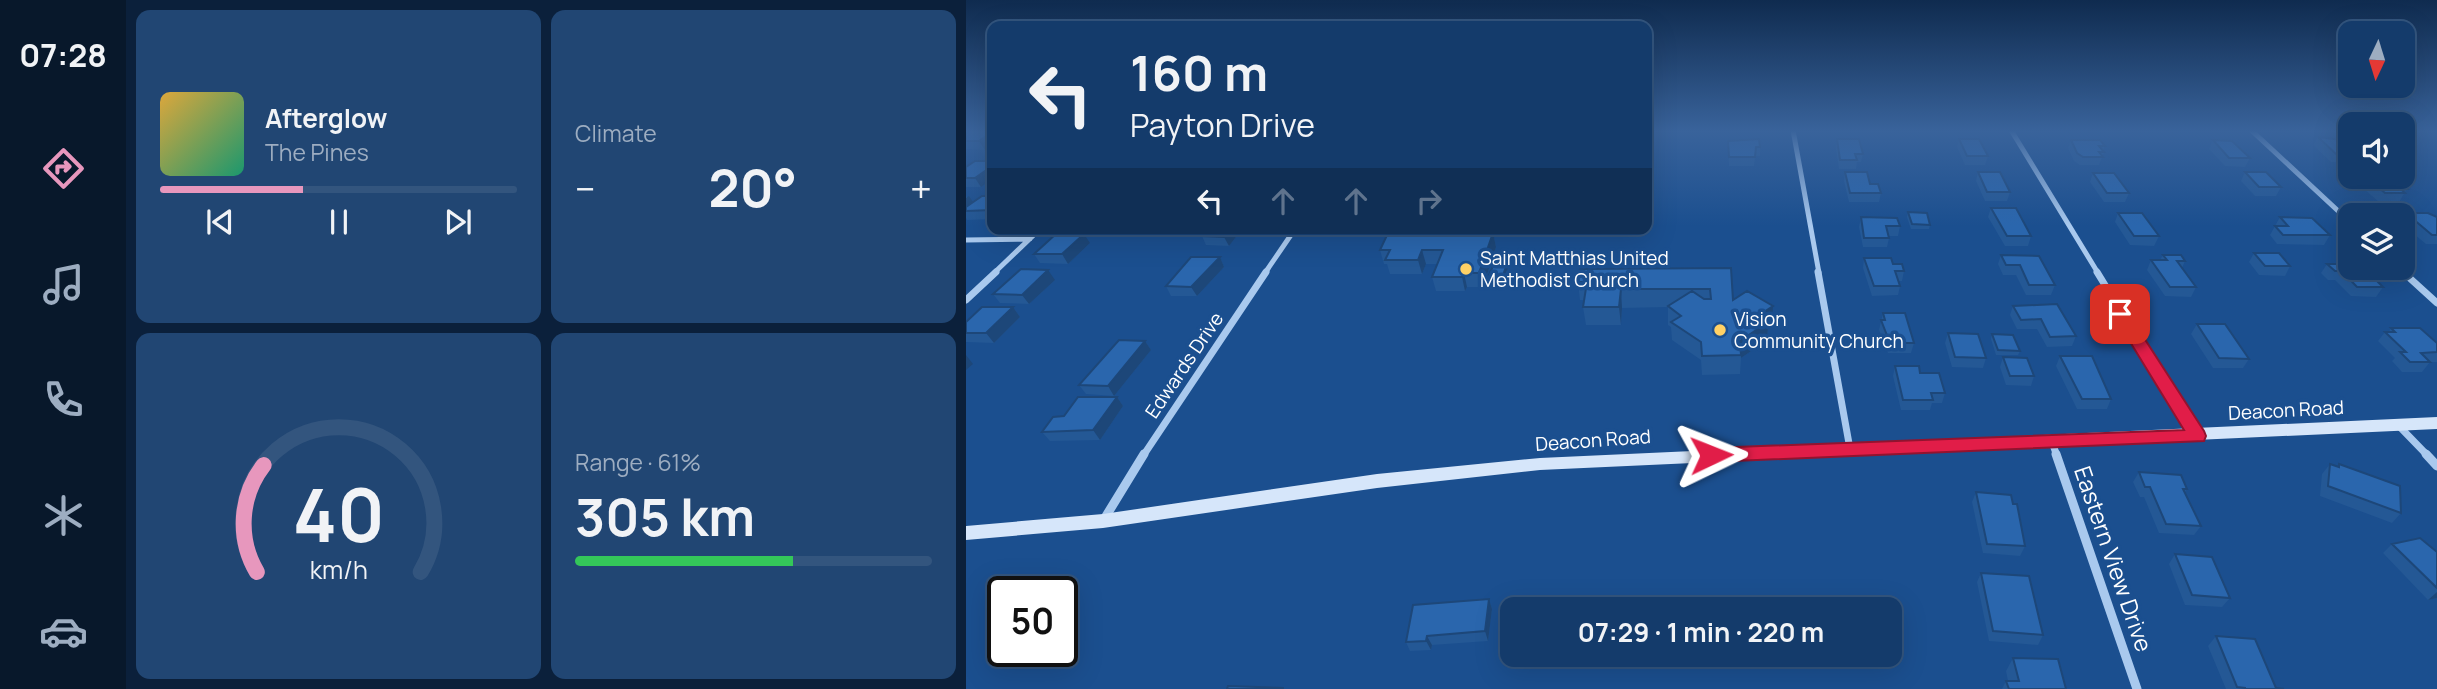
<!DOCTYPE html>
<html lang="en">
<head>
<meta charset="utf-8">
<style>
	body { margin:0; font-family:Manrope,sans-serif; background:#214673; color:#f1f3f6; height:100vh; display:flex; flex-direction:column; font-size:26px; white-space:nowrap }
	* { box-sizing:border-box; margin:0 }
	p { font-size:23px; color:#9dadc1 }
	.icon { flex:none; width:38px; height:38px; fill:none; stroke:currentColor; stroke-width:2; stroke-linecap:round; stroke-linejoin:round }
	.map { position:relative; flex:1; overflow:hidden }
	.side { display:flex; flex-direction:column; gap:10px; padding:10px; background:#0b203b; width:840px }
	.side>* { flex:none }
	.guide { position:absolute; left:21px; top:21px; width:665px; height:214px; border-radius:14px; box-shadow:0 7px 28px #0002,0 0 0 2px #33557e; background:#143b6b; color:#f1f3f6; overflow:hidden }
	.needle { width:46px; rotate:184deg }
	.buttons { position:absolute; left:1372px; top:21px; display:grid; gap:14px }
	.buttons a { display:grid; place-items:center; width:77px; height:77px; border-radius:14px; background:#143b6b; box-shadow:0 7px 28px #0002,0 0 0 2px #33557e; font-size:35px }
	.speed { position:absolute; left:21px; top:576px; display:flex; gap:14px; font-size:35px; font-weight:700; text-align:center }
	.speed>* { display:grid; place-content:center; width:91px; height:91px; border-radius:50%; background:#143b6b; box-shadow:0 7px 28px #0002,0 0 0 2px #33557e; line-height:1 }
	.speed .limit { border:4px solid #111; border-radius:10px; background:#fff; color:#111 }
	.pin { position:absolute; display:grid; place-items:center; width:60px; height:60px; color:#fff; margin:-30px; border-radius:14px; box-shadow:0 4px 10px #0006 }
	.me { position:absolute; width:77px; margin:-38px; rotate:88deg; stroke-linejoin:round; filter:drop-shadow(0 0 5px #0008) }
	.turn { display:flex; align-items:center; gap:24px; height:147px; padding:0 28px; font-size:32px }
	.turn .icon { width:91px; height:91px; stroke-width:2.5 }
	.turn b { display:block; font-size:49px; line-height:60px }
	.lanes { display:flex; align-items:center; height:66px; padding:0 28px; background:#0003; justify-content:center; gap:35px; direction:ltr }
	.lanes .off { opacity:.35 }
	.big { font-size:52px; font-weight:700; line-height:1.1 }
	.side .tile { flex:1; display:flex; flex-direction:column; justify-content:center; gap:10px; min-width:0; padding:0 24px; border-radius:14px; background:#214673 }
	.side .dial { align-items:center; gap:0 }
	.dial svg { height:182px; overflow:visible; fill:none; stroke:#33557e; stroke-width:7; stroke-linecap:round; text-anchor:middle }
	.dial text { fill:#f1f3f6; stroke:none }
	.song { display:flex; align-items:center; gap:21px }
	.cover { width:84px; height:84px; border-radius:10px; background:linear-gradient(135deg,hsl(40 70% 55%),hsl(160 70% 35%)) }
	.played { height:7px; border-radius:4px; background:linear-gradient(90deg,#e797bd 40%,#33557e 40%) }
	.keys { display:flex; justify-content:space-around; direction:ltr }
	.heat { display:flex; justify-content:space-between; align-items:center; font-size:38px; direction:ltr }
	.charge { height:10px; border-radius:5px; background:linear-gradient(90deg,#34c759 61%,#33557e 0) }
	.side .tiles { flex:1; display:grid; gap:10px; grid-template-columns:repeat(2,1fr) }
	.trip { position:absolute; left:534px; top:597px; width:402px; height:70px; border-radius:14px; background:#143b6b; box-shadow:0 7px 28px #0002,0 0 0 2px #33557e; font-weight:700; line-height:70px; text-align:center }
	main { display:flex; flex:1; min-height:0 }
	.dock { display:flex; flex-direction:column; width:126px; justify-content:space-around; align-items:center; background:#08182b; color:#9dadc1 }
	.dock .icon { width:49px; height:49px }
	.dock .active { color:#e797bd }
	.dock b { font-size:32px; color:#f1f3f6 }
	.map>svg:first-child { display:block }
</style>
</head>
<body>
<main>
<nav class="dock">
<b>07:28</b>
<svg class="icon active" aria-label="directions" viewBox="0 0 24 24"><path d="M12 3l9 9-9 9-9-9zM9 14v-3h6M13 9l2 2-2 2"/></svg>
<svg class="icon" aria-label="music" viewBox="0 0 24 24"><path d="M9 18V5l10-2v13"/><circle cx="6" cy="18" r="3"/><circle cx="16" cy="16" r="3"/></svg>
<svg class="icon" aria-label="phone" viewBox="0 0 24 24"><path d="M5 4h4l2 5-3 2q2 4 5 5l2-3 5 2v4C11 20 4 13 5 4z"/></svg>
<svg class="icon" aria-label="climate" viewBox="0 0 24 24"><path d="M12 3v18M4 7l16 10M4 17L20 7"/></svg>
<svg class="icon" aria-label="car" viewBox="0 0 24 24"><path d="M5 17H2v-5l4-1 3-4h7l3 4 3 1v5h-3M9 17h6M6 11h13"/><circle cx="7" cy="17" r="2"/><circle cx="17" cy="17" r="2"/></svg>
</nav>
<section class="side">
<div class="tiles">
<div class="tile">
<div class="song"><i class="cover"></i><div><b>Afterglow</b><p>The Pines</p></div></div>
<div class="played"></div>
<div class="keys"><svg class="icon" aria-label="previous" viewBox="0 0 24 24"><path d="M18 5L8 12l10 7zM5 5v14"/></svg><svg class="icon" aria-label="pause" viewBox="0 0 24 24"><path d="M8 5v14M16 5v14"/></svg><svg class="icon" aria-label="next" viewBox="0 0 24 24"><path d="M6 5l10 7-10 7zM19 5v14"/></svg></div>
</div>
<div class="tile"><p>Climate</p>
<div class="heat"><a>−</a><b class="big">20°</b><a>+</a></div>
</div>
<div class="tile dial"><svg viewBox="0 0 100 80">
<path d="M14 69A42 42 0 1 1 86 69"/>
<path d="M14 69A42 42 0 0 1 17 22" stroke="#e797bd"/>
<text x="50" y="56" font-size="32" font-weight="700">40</text>
<text x="50" y="72" font-size="11">km/h</text>
</svg></div>
<div class="tile"><p>Range · 61%</p><b class="big">305 km</b><div class="charge"></div></div>
</div>
</section>
<div class="map">
<svg width="1471" height="689" viewBox="0 0 1471 689">
	<rect width="100%" height="100%" fill="#1b4f8f"/>
	<g fill="none" stroke-linecap="round" stroke-linejoin="round">
		<path stroke="#a9c9ee" stroke-width="5" d="M827,130L853,273
			M1045,130L1132,273
			M1285,130L1384,222
			M0,240L64,239
			M1433,268L1439,273
			M28,273L74,229
			M299,273L329,229"/>
		<path stroke="#a9c9ee" stroke-width="7" d="M852,272L884,449
			M1131,272L1230,434
			M1437,272L1471,303
			M0,300L30,272
			M1432,425L1462,456
			M1086,442L1091,456
			M177,456L300,272"/>
		<path stroke="#a9c9ee" stroke-width="9" d="M1090,454L1171,689
			M1460,454L1471,466
			M137,521L178,454"/>
		<path fill="#d6e6fa" fill-rule="evenodd" d="M1471,417V429L574,470L411,488L137,528L0,540V526L137,514L411,474L574,458Z"/>
	</g>
	<path fill="#245895" d="M0,130H26L19,150L0,149Z
		M863,130H883V131H863Z
		M983,130H1004L1003,132H984Z
		M1085,130H1107L1106,132H1087Z
		M1223,130H1245L1244,132H1225Z
		M1327,130H1348L1347,131H1329Z
		M1352,137L1384,147V162H1365L1347,145Z
		M871,139L897,154L895,162H891L890,169H873L870,148Z
		M993,139L1022,156L1019,165H999L991,147Z
		M1105,140L1139,146L1137,150L1138,152L1133,165H1114L1108,161L1102,148Z
		M1247,140L1284,158L1279,167L1259,166L1243,149Z
		M762,141L794,147V156H789L788,166H763Z
		M9,161L15,187H0V167Z
		M879,172L904,184L915,193L913,202H883L878,181Z
		M1012,172L1044,192L1041,201H1019L1010,181Z
		M1279,172L1315,187L1310,196H1289L1275,181Z
		M1127,173L1163,193L1159,202H1138L1124,182Z
		M1394,177H1421L1441,189L1433,202H1413L1390,182Z
		M0,196L7,202L26,196V219L1,220L0,218Z
		M1025,208L1065,236L1062,246H1039L1022,217Z
		M942,212L964,225L963,229H945L941,217Z
		M1152,213L1193,236L1188,246L1164,245L1149,222Z
		M1440,213L1471,217V244H1460L1437,225V218Z
		M895,217L934,226L932,236H922L923,238L921,247H897L893,227Z
		M1314,217L1364,235L1358,245L1311,244L1304,235Z
		M107,229H138L136,232L108,231Z
		M242,229H276L263,246L240,245L236,236Z
		M527,233L530,247L517,287H501L499,291H470L466,277L471,264H460L456,274H424L421,264H418L414,250Z
		M124,243L102,264L74,263L68,254Z
		M1288,253L1324,266L1319,276L1293,275L1283,262Z
		M1035,255L1052,256L1089,285L1085,295H1060L1050,275H1037L1032,264Z
		M1197,255L1219,261L1216,268L1230,287L1225,297L1199,296L1181,270L1185,260H1194Z
		M254,257L258,267L231,296H205L200,286Z
		M898,258L927,264L938,271L936,281H932L934,286L932,295L906,296L897,268Z
		M541,264L542,268L538,280H524L523,275Z
		M1361,264L1417,287L1410,297L1385,296L1369,280H1362L1355,273Z
		M765,268L767,300L806,324L802,327L801,340L775,358L774,374L736,375L735,360L706,340L705,327L702,325V307L656,308L655,325H620L617,307L619,300H614L612,282L619,269Z
		M89,280L63,304L34,303L27,294Z
		M1047,306L1110,336L1106,346L1081,347L1071,329H1051L1044,315Z
		M47,307L54,317L28,343L0,342V322Z
		M917,313L948,343L945,353H922L913,330Z
		M1231,324L1283,359L1277,368H1247L1225,334Z
		M1425,328L1471,343V362H1464L1456,372H1436L1426,361L1429,358L1412,341L1419,332H1423Z
		M982,333L1020,358L1017,368L986,367L979,343Z
		M1026,334L1054,351L1052,355H1030L1025,339Z
		M179,341L185,350L148,396L120,394L113,385Z
		M1094,356L1145,399L1141,409H1111L1090,366Z
		M1037,357L1068,376L1065,386L1040,385L1034,367Z
		M929,366L954,373L979,393L976,403H966L964,410H935L927,376Z
		M151,397L157,406L134,440L84,441L76,432L98,416Z
		M1364,464L1371,467L1373,464L1435,513L1426,523L1354,496L1356,474Z
		M1173,472L1221,489L1219,492L1235,526L1228,535L1193,533L1178,497H1174L1167,482Z
		M1010,492L1059,546L1054,556L1017,553L1006,502Z
		M1426,544L1471,552V598L1462,600L1417,553Z
		M1209,554L1264,598L1256,607L1219,605L1203,564Z
		M1015,573L1077,635L1072,645L1023,641L1011,582Z
		M523,599L526,609L522,641L466,645L465,650L444,651L440,642Z
		M1250,636L1310,688L1318,689H1260L1242,646Z
		M1047,658L1100,689H1036L1040,681H1042L1040,671Z"/>
	<path fill="#1d4779" d="M26,132V145L19,150L13,141Z
		M26,166V179L15,187L9,178Z
		M3,196L9,205L0,211V198Z
		M264,229H276L263,246L258,237Z
		M527,233L530,247L517,287L513,273Z
		M118,234L124,243L102,264L96,254Z
		M456,250L460,264L456,274L452,260Z
		M254,257L258,267L231,296L225,287Z
		M541,264L542,268L538,280L537,275Z
		M82,270L89,280L63,304L56,295Z
		M498,273L501,287L499,291L496,277Z
		M655,289L656,308L655,325L653,307Z
		M807,306L806,324L802,327L801,340L775,358L774,341L792,316Z
		M47,307L54,317L28,343L20,333Z
		M179,341L185,350L148,396L142,386Z
		M0,355L7,364L0,370Z
		M151,397L157,406L134,440L127,430Z
		M1471,592V598L1462,600Z
		M523,599L526,609L522,641L519,631Z
		M461,636L466,645L465,650L460,641Z"/>
	<path fill="#2a66ad" stroke="#1d4779" stroke-width="2" d="M0,130H26V132L13,141H0Z
		M1352,137L1376,140L1384,147V153L1370,154Z
		M793,139L794,147H790L789,157H763L762,141Z
		M871,139H893L897,154H889L891,160H874Z
		M993,139H1013L1022,156H1001Z
		M1105,140H1134L1139,146H1133L1138,152H1133L1137,157H1117L1111,153Z
		M1247,140L1266,141L1284,158H1263Z
		M9,161H26V166L9,178H0V167Z
		M879,172H901L904,184H912L915,193H884Z
		M1012,172H1034L1044,192H1021Z
		M1279,172H1300L1315,187H1293Z
		M1127,173H1148L1163,193H1141Z
		M1400,177H1421L1441,189H1435L1439,193H1419Z
		M16,196H26V210L0,211V207Z
		M1025,208H1050L1065,236H1041Z
		M942,212L961,213L964,225L946,224Z
		M1152,213H1176L1193,236H1168Z
		M1440,213H1462L1471,217V235H1466Z
		M895,217L931,218L934,226H920L923,238H898Z
		M1314,217L1346,218L1364,235H1317L1309,226H1322Z
		M242,229H264L258,237L236,236Z
		M91,233L118,234L96,254H68Z
		M422,233H527L513,273H498L496,277H466L477,250H456L452,260H419L424,250H414Z
		M1288,253H1313L1324,266H1299Z
		M1035,255L1073,256L1089,285H1063L1054,265H1040Z
		M1197,255H1215L1219,261H1211L1230,287H1204L1185,260H1201Z
		M225,257H254L225,287L200,286Z
		M898,258H925L927,264H936L938,271H929L934,286H908Z
		M528,264H541L537,275H523Z
		M620,264H630L629,268H619Z
		M1361,264H1384V268H1398L1417,287H1391L1376,271H1369Z
		M765,268L767,300L781,291L807,306L792,316L802,322L774,341L775,355L736,356L735,342L705,322L715,316L702,306L726,291L738,299H745L744,289H655L653,307H617L621,282H612L614,269Z
		M55,269L82,270L56,295L27,294Z
		M1091,304L1110,336L1084,337L1075,319L1055,320L1047,306Z
		M16,307H47L20,333H0V322Z
		M917,313H939L948,343H924L915,320H919Z
		M1231,324H1259L1283,359L1253,358Z
		M1425,328H1454L1471,343V352L1455,353L1464,362H1444L1434,352H1440L1419,332H1429Z
		M982,333L1012,334L1020,358L989,357Z
		M1026,334L1047,335L1054,351L1032,350Z
		M153,340L179,341L142,386L113,385Z
		M1094,356H1126L1145,399H1116Z
		M1037,357L1061,358L1068,376H1044Z
		M929,366H953L954,373H973L979,393H965L967,400H937Z
		M112,397H151L127,430L76,432L87,417L98,416Z
		M1364,464L1373,467V464L1434,486L1435,513L1362,486Z
		M1173,472L1215,475L1221,489H1217L1235,526L1200,524L1184,487H1179Z
		M1010,492L1045,495L1047,504H1051L1059,546L1021,544Z
		M1454,538L1471,552V588L1426,544Z
		M1209,554L1246,557L1264,598L1226,595Z
		M1015,573L1063,576L1077,635L1027,631Z
		M523,599L519,631L461,636L460,641L440,642L447,605Z
		M1250,636L1289,639L1310,688L1318,689H1279V688L1271,687Z
		M1047,658L1092,659L1100,689H1043L1040,681H1053Z
		M262,686L317,688V689H261Z"/>
	<linearGradient id="sky" x2="0" y2="1"><stop stop-color="#0f2b4f"/><stop offset="0.58" stop-color="#39639b"/><stop offset="1" stop-color="#39639b" stop-opacity="0"/></linearGradient>
	<rect width="1471" height="226" fill="url(#sky)"/>
	<path fill="#e11d48" stroke="#92132f" stroke-width="2" d="M1154,309L1160,310L1238,431L1240,436L1238,441L745,462L736,455L745,448L1218,430L1147,314Z"/>
	<g fill="#ffd166" stroke="#1b4f8f" stroke-width="2.5">
		<circle cx="500" cy="269" r="7"/>
		<circle cx="754" cy="330" r="7"/>
	</g>
	<g text-anchor="middle" stroke-width="7" stroke-linejoin="round" paint-order="stroke">
		<g font-size="19" fill="#fff" stroke="#1b4f8f" text-anchor="start">
			<text x="514" y="265">Saint Matthias United<tspan x="514" dy="22">Methodist Church</tspan></text>
			<text x="768" y="326">Vision<tspan x="768" dy="22">Community Church</tspan></text>
		</g>
		<g font-size="19" fill="#fff" stroke="#1b4f8f">
			<text transform="translate(218 365) rotate(-56)" y="7">Edwards Drive</text>
			<text transform="translate(1320 410) rotate(-3)" y="7">Deacon Road</text>
			<text transform="translate(627 440) rotate(-4)" y="7">Deacon Road</text>
		</g>
		<g font-size="23" fill="#fff" stroke="#1b4f8f">
			<text transform="translate(1147 559) rotate(71)" y="8">Eastern View Drive</text>
		</g>
	</g>
</svg>
<div class="buttons">
<a><svg class="needle" viewBox="-14 -14 28 28"><path d="M0-13l5 13h-10z" fill="#e53935"/><path d="M0 13l5-13h-10z" fill="#9dadc1"/></svg></a>
<a><svg class="icon" aria-label="sound" viewBox="0 0 24 24"><path d="M4 9h4l5-4v14l-5-4H4zM17 9q2 3 0 6"/></svg></a>
<a><svg class="icon" aria-label="layers" viewBox="0 0 24 24"><path d="M12 4l9 5-9 5-9-5zM3 14l9 5 9-5"/></svg></a>
</div>
<div class="speed"><div class="limit">50</div></div>
<div class="pin" style="left:1154px;top:314px;background:#d93025"><svg class="icon" aria-label="arrive" viewBox="0 0 24 24"><path d="M6 21V4h12l-3 4 3 4H6"/></svg></div>
<svg class="me" style="left:745px;top:455px" viewBox="-20 -20 40 40"><path d="M0-17L14 15 0 8-14 15z" fill="#e11d48" stroke="#fff" stroke-width="4"/></svg>
<div class="trip">07:29 · 1 min · 220 m</div>
<div class="guide">
<div class="turn"><svg class="icon" aria-label="left" viewBox="0 0 24 24"><path d="M17 20v-9H6M10 6l-5 5 5 5"/></svg><div><b>160 m</b>Payton Drive</div></div>
<div class="lanes"><svg class="icon" aria-label="left" viewBox="0 0 24 24"><path d="M17 20v-9H6M10 6l-5 5 5 5"/></svg><svg class="icon off" aria-label="ahead" viewBox="0 0 24 24"><path d="M12 20V5M6 11l6-6 6 6"/></svg><svg class="icon off" aria-label="ahead" viewBox="0 0 24 24"><path d="M12 20V5M6 11l6-6 6 6"/></svg><svg class="icon off" aria-label="right" viewBox="0 0 24 24"><path d="M7 20v-9h11M14 6l5 5-5 5"/></svg></div>
</div>
</div>
</main>
</body>
</html>
